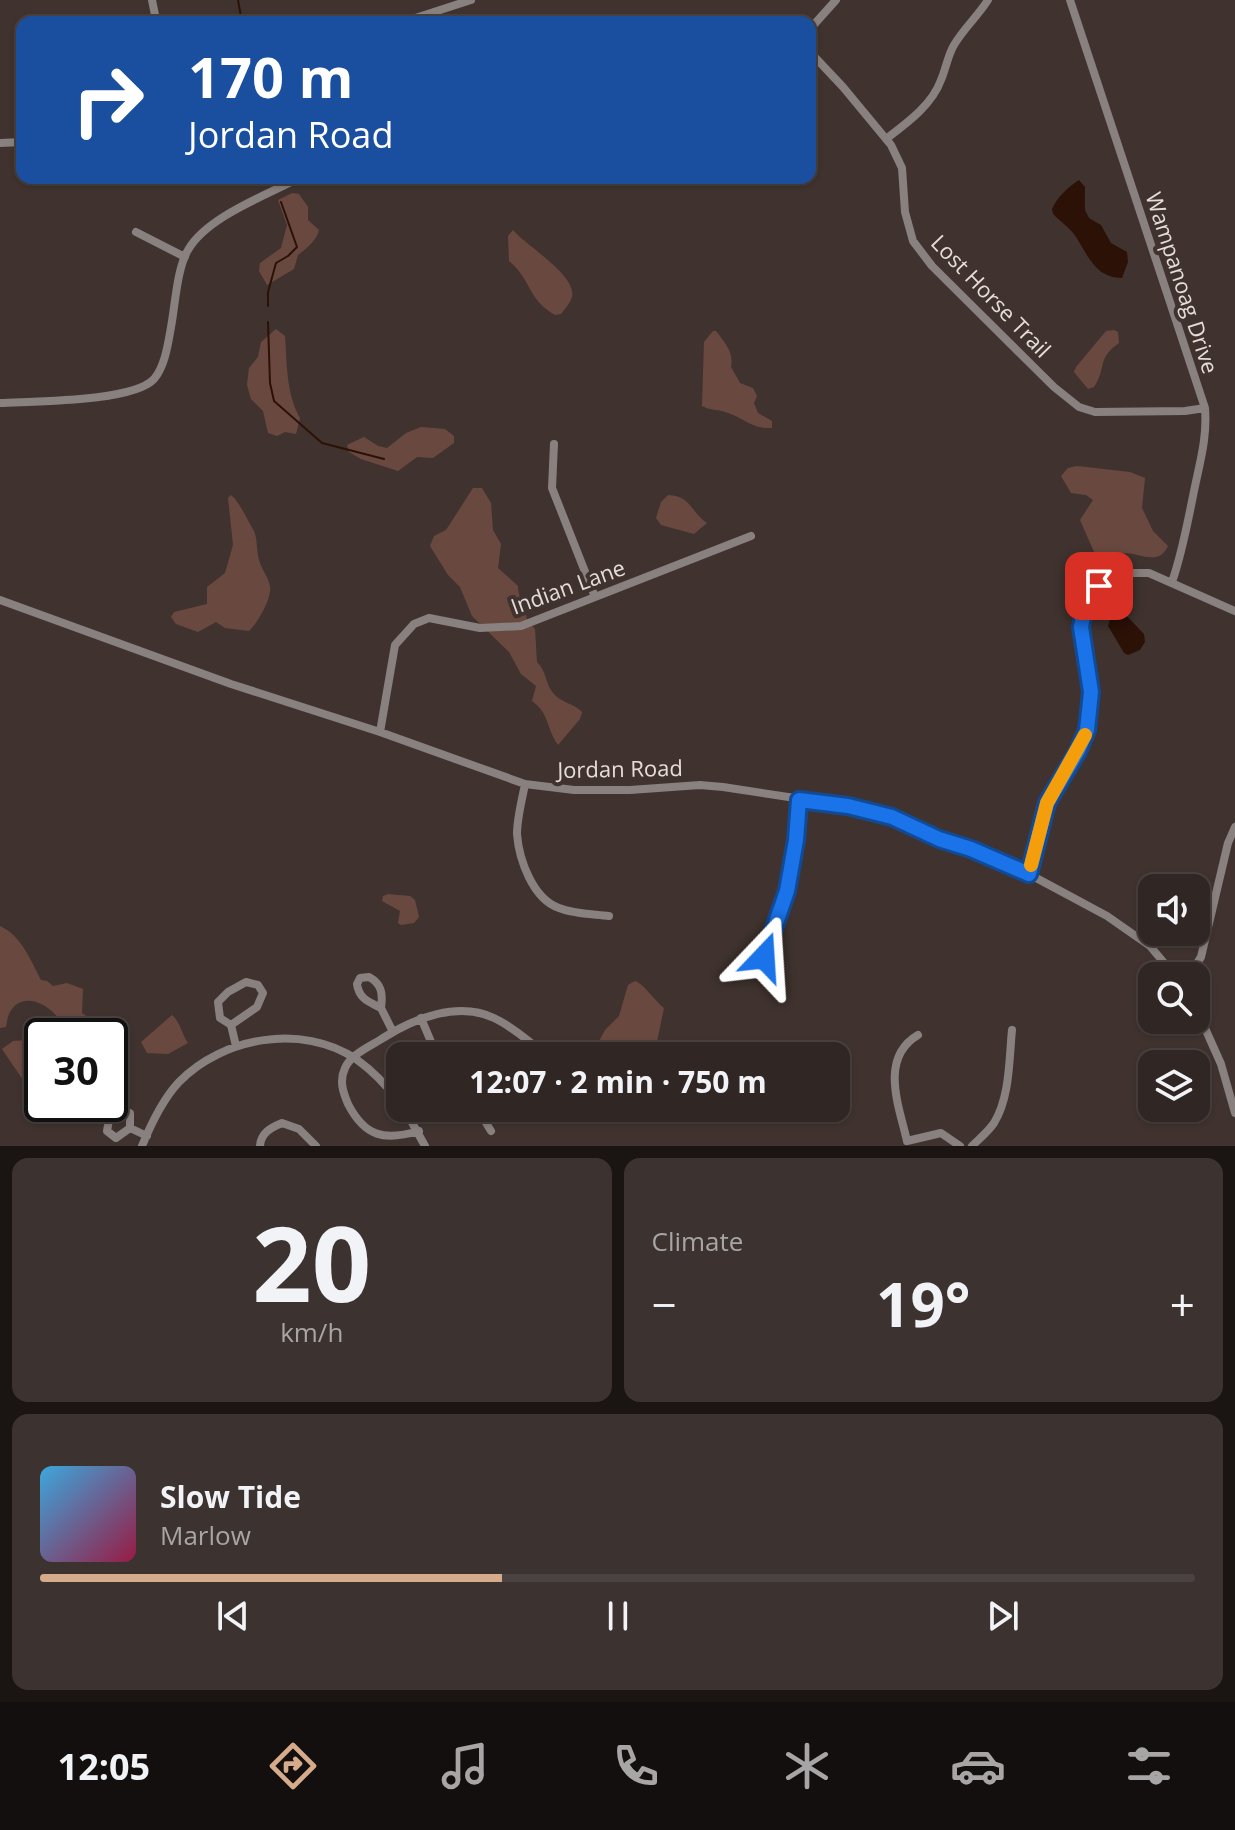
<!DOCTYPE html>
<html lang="en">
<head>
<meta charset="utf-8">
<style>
	body { margin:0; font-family:"Open Sans",sans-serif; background:#3c3230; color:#f1f3f6; height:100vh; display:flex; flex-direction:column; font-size:30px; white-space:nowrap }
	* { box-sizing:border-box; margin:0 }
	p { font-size:26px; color:#a8a5a6 }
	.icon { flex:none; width:44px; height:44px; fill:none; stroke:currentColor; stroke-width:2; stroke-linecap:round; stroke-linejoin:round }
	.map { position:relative; height:1146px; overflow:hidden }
	.drawer { display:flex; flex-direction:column; gap:12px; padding:12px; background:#1a1513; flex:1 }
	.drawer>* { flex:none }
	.guide { position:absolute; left:16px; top:16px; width:800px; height:168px; border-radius:16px; box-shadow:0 2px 6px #0004,0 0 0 2px #4b4341; background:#1a4fa0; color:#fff; overflow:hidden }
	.buttons { position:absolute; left:1138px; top:874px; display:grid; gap:16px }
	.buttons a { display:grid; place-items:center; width:72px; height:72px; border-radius:16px; background:#302623; box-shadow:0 2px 6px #0004,0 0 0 2px #4b4341; font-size:40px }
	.speed { position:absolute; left:24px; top:1018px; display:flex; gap:16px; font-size:40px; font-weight:700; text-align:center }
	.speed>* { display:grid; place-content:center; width:104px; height:104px; border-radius:50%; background:#302623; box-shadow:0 2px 6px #0004,0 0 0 2px #4b4341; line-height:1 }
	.speed .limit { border:4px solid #111; border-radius:12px; background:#fff; color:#111 }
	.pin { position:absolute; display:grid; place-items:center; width:68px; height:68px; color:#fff; margin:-34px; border-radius:16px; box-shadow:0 4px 12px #0006 }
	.me { position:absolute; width:88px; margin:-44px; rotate:20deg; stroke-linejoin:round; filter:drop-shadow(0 0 6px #0008) }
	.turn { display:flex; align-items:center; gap:28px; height:168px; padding:0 40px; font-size:36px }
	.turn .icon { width:104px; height:104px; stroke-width:2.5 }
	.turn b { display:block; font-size:56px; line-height:68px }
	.big { font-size:60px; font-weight:700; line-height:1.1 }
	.drawer .widget { flex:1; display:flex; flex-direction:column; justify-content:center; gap:12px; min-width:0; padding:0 28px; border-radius:16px; background:#3c3230 }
	.drawer .dial { align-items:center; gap:0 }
	.dial b { font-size:104px; line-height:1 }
	.song { display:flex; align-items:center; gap:24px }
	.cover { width:96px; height:96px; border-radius:12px; background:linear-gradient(135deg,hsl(200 70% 55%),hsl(340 70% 35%)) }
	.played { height:8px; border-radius:4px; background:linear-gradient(90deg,#d6ab8b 40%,#4b4341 40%) }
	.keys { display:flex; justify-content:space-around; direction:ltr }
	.heat { display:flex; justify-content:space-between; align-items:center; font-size:44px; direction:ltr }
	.drawer .tiles { flex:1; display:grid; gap:12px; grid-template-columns:1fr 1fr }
	.widget:last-child { grid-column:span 2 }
	.trip { position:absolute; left:386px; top:1042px; width:464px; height:80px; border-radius:16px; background:#302623; box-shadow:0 2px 6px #0004,0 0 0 2px #4b4341; font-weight:700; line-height:80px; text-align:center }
	.menu { display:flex; height:128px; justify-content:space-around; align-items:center; background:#130f0e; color:#a8a5a6 }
	.menu .icon { width:56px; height:56px }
	.menu .selected { color:#d6ab8b }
	.menu b { font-size:36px; color:#f1f3f6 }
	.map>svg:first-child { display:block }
</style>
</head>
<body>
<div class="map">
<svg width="1235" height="1146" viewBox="0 0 1235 1146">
	<rect width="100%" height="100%" fill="#40332f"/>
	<path fill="#69493f" d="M292,193L299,194L308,207V220L319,230C317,240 306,249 298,255L294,269L267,285L259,271L260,263L281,248L287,225L278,200Z
		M513,230C525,245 577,275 572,297C570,303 565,309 561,314L555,315C527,299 532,280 509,261L508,236Z
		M276,329L285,336C287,364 286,393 300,418L296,434L285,432L277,436L268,433L263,411L251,399L247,385L249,368L258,357L261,342Z
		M1114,330L1118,332L1119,343C1096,359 1107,368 1094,387L1088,389L1074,372L1076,367L1106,331Z
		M713,331H716C725,343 734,352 731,367L740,383L753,388L757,396L754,403L758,413L772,421V428C751,429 746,419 728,413C719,409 711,411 702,406L704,342Z
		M421,427L445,429L454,436V443L433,458L417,457L398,471L361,459L349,452L347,445L364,437L378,446L387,448L406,433Z
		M1077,466L1130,472L1145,478L1142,508L1153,531L1168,546C1158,567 1140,552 1122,553C1113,554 1106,560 1098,561L1080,520L1093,500L1086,495L1071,493L1061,476L1068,468Z
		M473,488H482L491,503L493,530L501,544L498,568L518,586C518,599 526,608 527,621L535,629L537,662C547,672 545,683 553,693C561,703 574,703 582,712L580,719L558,745C546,728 550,714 532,701L536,686L521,674L509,652L472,616L460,587L448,575L430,546L434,536L446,530Z
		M231,495C239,501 248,521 254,531C258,540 256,553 260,563C263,572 272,582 270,592C268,604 258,622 249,631L225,628L216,622L198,632L176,624L171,617L174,612L207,604V587L225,573L233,545L228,498Z
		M668,495C691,496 690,511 707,523L694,534L661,525L656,518L661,502Z
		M388,894L410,896L415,900L419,917L414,923L401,925L398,923L400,911L382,901L383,896Z
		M0,926C21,935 31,961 41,980L47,981L53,986L67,983L83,989L82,1013L112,1035L113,1048L110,1051V1036H73L65,1031C60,1010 23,985 9,1014C7,1018 7,1023 6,1027L0,1028Z
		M635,981C643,983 655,1001 664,1008L654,1056C635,1056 618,1052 599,1052L596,1047L605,1030L619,1016L628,985Z
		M172,1015C181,1023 181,1033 188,1043L168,1054L147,1053L141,1042Z
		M29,1040L42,1045C42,1058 37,1075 23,1080L2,1049L13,1041Z"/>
	<path fill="#2c1107" d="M1079,180L1085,187V210L1089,218L1101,225L1111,243L1127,252L1128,262L1122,278C1096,278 1088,256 1076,237C1071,229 1060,221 1053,214L1052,209C1058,196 1067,188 1079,180Z
		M1122,611L1144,634L1145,642L1140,650L1128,655L1124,653L1108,626L1112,613Z"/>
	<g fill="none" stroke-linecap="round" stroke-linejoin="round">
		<path stroke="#2c1107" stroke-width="2" d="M238,0L242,22
			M268,306V292L276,263L288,256L297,247L281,202
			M268,322L270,383L274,401L322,443L384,459"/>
		<path stroke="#88817f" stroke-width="8" d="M152,0L156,20
			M1070,0L1205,408C1207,433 1202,454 1197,477C1189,513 1184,548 1172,582
			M403,22L471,0
			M810,29L836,0
			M810,52L843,87L891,145L902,168L905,212L913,241L932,266L1054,387L1079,407L1095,412L1185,411L1205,408
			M886,139C907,123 932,105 941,80C946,68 948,55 954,45C964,28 978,16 988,0
			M0,143L22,142
			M136,232L185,257
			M0,403C34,401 133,402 154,379C165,366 168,344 171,327C175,306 177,268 188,250C207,217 265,196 299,178
			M554,444L552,488L595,597
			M0,600L231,684L380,732L525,784L574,790H630L700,785L723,787L848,806L892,817L939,839L1012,865L1107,916L1150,946L1175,976
			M380,732L395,645L414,624L429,618L480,628L521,626L751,536
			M525,784C522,800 517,818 517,834C519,860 533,899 559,908C574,914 593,914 609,916
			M1029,874L1047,803L1078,751L1089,722L1091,692L1081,627L1082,613L1089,598L1111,578L1126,573H1149L1235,611
			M757,975L787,891L796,840L799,800
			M1189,976L1201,957L1228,843L1235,827
			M381,1008C383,994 382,984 369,977L360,978L357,984C359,999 369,1002 381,1008L393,1032
			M1196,1008L1221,1064L1235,1113
			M421,1018L437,1056
			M231,1025L220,1018L218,1002L228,992L246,982L258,985L263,993L257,1007L231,1025L236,1046
			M918,1035C879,1058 899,1106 907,1141L941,1133L960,1146
			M404,1108L425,1146
			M477,1108L491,1131
			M130,1128V1113L121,1110L109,1120L107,1131L116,1138L130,1128L147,1136
			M419,1131C384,1141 365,1137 348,1104C343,1092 339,1081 345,1068C351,1054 371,1046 383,1038C415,1018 458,1001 494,1018C509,1025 522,1036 535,1046
			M142,1146C151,1124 162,1100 179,1082C223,1037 302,1023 356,1059C373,1071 388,1087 400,1103
			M260,1146C261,1133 270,1128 282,1123L299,1129L316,1146
			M972,1146C979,1139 988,1132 994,1123C1010,1097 1009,1060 1012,1030"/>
	</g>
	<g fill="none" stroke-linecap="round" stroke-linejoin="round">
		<defs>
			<path id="route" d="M764,957L787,891L796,840L799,800L848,806L892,817L939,839L971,849L1029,874L1047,803L1078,751L1087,730L1091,692L1081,627L1085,605L1099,586"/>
		</defs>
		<use href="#route" stroke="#114b97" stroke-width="20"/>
		<use href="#route" stroke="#1a73e8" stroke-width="14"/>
		<path stroke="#f59e0b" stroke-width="14" d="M1031,865L1047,803L1085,735"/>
	</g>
	<g text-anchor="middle" stroke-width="8" stroke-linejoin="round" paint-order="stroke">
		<g font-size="22" fill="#e6ddda" stroke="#40332f">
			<text transform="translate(1182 283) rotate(72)" y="8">Wampanoag Drive</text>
			<text transform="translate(991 296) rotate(46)" y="8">Lost Horse Trail</text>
			<text transform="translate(568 587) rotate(-20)" y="8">Indian Lane</text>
			<text transform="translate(620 769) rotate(-1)" y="8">Jordan Road</text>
		</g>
	</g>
</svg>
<div class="buttons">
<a><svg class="icon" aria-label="sound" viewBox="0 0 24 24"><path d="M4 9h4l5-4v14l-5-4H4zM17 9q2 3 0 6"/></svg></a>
<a><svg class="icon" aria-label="search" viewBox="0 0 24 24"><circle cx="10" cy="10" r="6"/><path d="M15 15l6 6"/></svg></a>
<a><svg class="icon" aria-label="layers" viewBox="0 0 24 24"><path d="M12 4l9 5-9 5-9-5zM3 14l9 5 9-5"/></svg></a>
</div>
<div class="speed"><div class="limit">30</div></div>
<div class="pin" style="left:1099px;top:586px;background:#d93025"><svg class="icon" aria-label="arrive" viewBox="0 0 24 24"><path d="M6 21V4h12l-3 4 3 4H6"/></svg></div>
<svg class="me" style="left:764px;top:957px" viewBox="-20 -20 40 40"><path d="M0-17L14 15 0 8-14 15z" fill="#1a73e8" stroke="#fff" stroke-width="4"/></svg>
<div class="trip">12:07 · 2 min · 750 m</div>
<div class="guide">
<div class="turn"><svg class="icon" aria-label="right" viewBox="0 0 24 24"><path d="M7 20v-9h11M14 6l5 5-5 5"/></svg><div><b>170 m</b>Jordan Road</div></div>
</div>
</div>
<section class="drawer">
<div class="tiles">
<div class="widget dial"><b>20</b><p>km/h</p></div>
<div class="widget"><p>Climate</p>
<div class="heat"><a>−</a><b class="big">19°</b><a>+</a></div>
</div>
<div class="widget">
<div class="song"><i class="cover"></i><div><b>Slow Tide</b><p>Marlow</p></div></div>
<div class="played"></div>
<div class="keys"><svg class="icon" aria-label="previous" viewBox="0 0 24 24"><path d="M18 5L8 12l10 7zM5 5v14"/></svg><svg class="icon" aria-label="pause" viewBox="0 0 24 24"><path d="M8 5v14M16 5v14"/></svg><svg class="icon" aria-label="next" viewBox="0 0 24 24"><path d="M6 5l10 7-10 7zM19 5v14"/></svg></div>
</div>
</div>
</section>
<nav class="menu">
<b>12:05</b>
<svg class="icon selected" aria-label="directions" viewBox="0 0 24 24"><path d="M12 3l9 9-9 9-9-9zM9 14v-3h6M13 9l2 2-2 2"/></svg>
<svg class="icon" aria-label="music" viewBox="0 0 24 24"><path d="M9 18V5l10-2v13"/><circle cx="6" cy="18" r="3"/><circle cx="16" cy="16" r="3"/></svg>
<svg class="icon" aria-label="phone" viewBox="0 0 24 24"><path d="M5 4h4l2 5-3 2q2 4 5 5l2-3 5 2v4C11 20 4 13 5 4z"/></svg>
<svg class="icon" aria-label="climate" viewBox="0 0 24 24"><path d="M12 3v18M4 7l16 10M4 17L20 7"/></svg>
<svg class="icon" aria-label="car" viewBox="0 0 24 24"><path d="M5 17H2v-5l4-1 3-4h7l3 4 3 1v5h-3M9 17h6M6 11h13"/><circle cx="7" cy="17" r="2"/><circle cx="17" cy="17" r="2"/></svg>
<svg class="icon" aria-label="filters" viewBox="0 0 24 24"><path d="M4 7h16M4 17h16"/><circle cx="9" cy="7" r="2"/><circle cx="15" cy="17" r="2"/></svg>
</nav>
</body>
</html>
